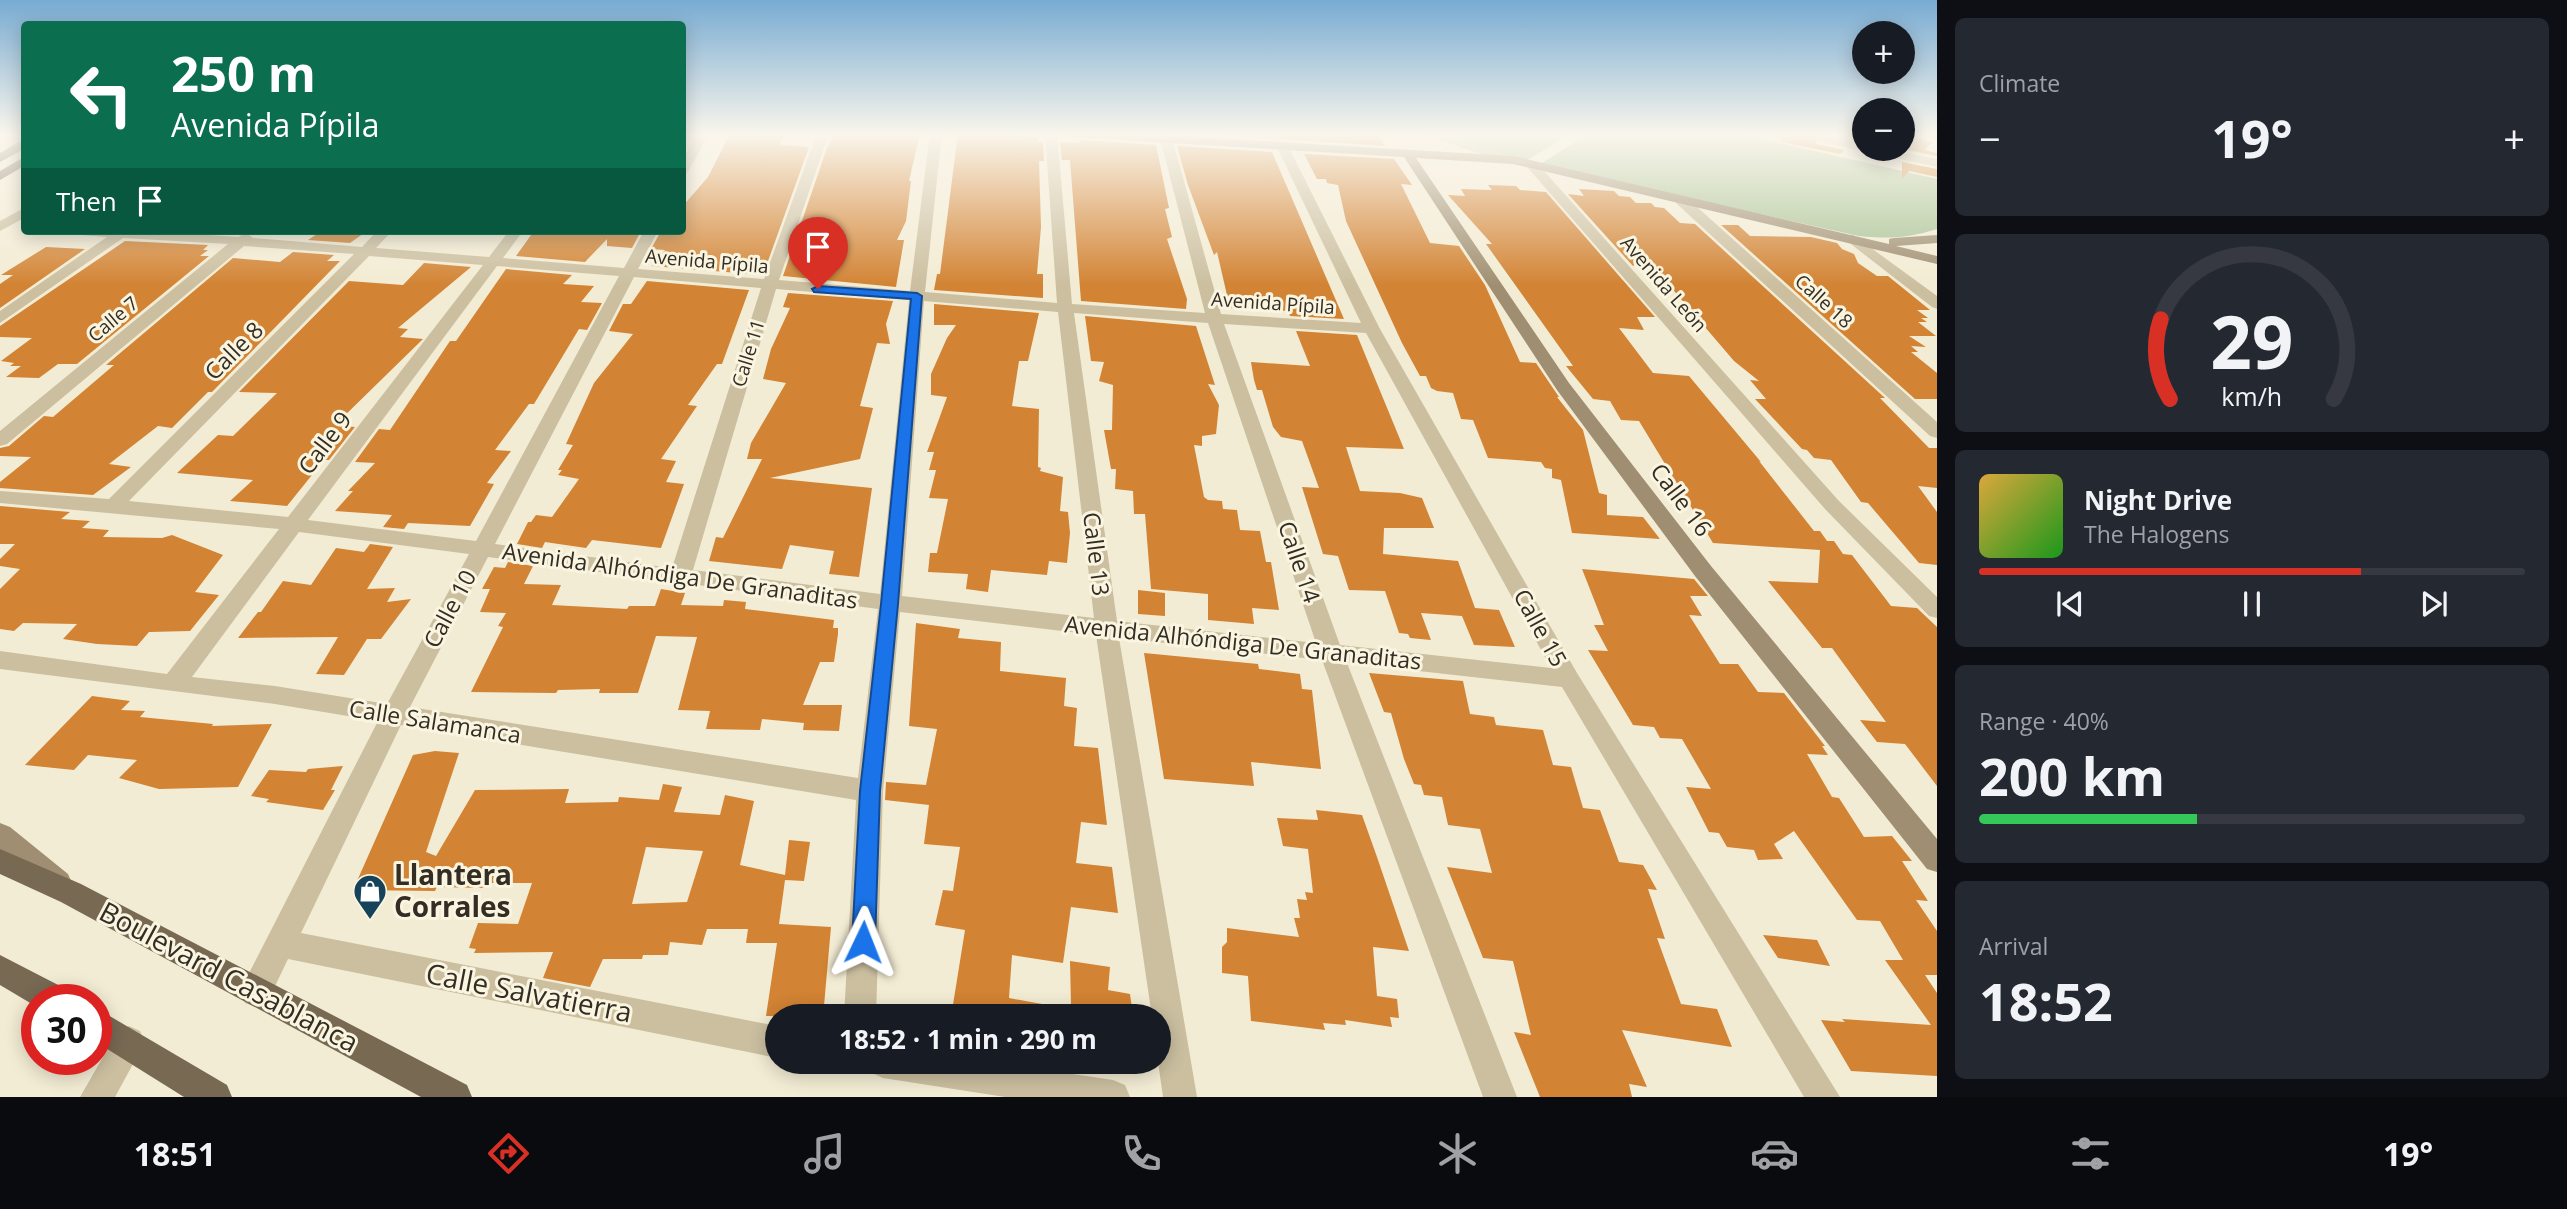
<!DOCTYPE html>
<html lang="en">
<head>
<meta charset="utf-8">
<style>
	body { margin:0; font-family:"Open Sans",sans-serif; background:#242831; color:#f1f3f6; height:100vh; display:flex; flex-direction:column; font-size:26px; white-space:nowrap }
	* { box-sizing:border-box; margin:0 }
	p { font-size:23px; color:#9ea1a6 }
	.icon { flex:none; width:38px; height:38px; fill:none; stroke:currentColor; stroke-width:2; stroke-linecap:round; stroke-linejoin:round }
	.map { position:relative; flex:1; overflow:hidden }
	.panel { display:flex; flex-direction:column; gap:18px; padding:18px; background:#0d0f14; width:630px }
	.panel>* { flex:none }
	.top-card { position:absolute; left:21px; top:21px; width:665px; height:214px; border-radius:7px; box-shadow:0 4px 18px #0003; background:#0b6e4f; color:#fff; overflow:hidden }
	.fabs { position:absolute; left:1852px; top:21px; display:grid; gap:14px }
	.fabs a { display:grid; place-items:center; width:63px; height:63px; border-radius:50%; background:#171b24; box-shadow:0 4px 18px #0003; font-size:35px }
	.speed { position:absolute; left:21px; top:984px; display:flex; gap:14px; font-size:35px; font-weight:700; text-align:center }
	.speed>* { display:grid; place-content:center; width:91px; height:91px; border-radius:50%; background:#171b24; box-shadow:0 4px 18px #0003; line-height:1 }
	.speed .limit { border:10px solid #d22; background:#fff; color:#111 }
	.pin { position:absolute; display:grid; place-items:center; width:60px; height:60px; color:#fff; margin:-72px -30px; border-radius:50% 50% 50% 0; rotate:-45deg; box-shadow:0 0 7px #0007 }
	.pin .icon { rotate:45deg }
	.me { position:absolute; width:77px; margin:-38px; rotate:2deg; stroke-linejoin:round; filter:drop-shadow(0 0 5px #0008) }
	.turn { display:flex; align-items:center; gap:24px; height:147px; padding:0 35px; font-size:32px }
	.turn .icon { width:91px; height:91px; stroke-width:2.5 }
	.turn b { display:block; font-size:49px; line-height:60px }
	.then { display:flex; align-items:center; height:66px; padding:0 35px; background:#0003; gap:14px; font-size:26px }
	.big { font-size:52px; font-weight:700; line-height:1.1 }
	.panel .widget { flex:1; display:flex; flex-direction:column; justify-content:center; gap:10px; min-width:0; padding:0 24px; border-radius:10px; background:#242831 }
	.panel .dial { align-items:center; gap:0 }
	.dial svg { height:182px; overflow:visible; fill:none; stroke:#363941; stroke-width:7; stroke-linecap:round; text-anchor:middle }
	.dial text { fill:#f1f3f6; stroke:none }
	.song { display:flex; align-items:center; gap:21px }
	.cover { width:84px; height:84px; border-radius:10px; background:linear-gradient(135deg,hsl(40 70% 55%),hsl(120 70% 35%)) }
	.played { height:7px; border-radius:4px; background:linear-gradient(90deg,#d93025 70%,#363941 70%) }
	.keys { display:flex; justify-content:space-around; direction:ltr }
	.heat { display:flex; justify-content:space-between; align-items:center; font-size:38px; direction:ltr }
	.charge { height:10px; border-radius:5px; background:linear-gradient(90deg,#34c759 40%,#363941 0) }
	.trip { position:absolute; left:765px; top:1004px; width:406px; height:70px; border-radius:35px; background:#171b24; box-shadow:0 4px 18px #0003; font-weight:700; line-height:70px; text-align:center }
	.dock { display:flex; height:112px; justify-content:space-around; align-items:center; background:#090b0e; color:#9ea1a6 }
	.dock .icon { width:49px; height:49px }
	.dock .active { color:#d93025 }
	.dock b { font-size:32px; color:#f1f3f6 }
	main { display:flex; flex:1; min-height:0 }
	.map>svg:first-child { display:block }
</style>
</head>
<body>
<main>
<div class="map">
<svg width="1937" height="1097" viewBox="0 0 1937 1097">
	<rect width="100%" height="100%" fill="#f3ecd4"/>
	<path fill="#a6c293" d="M1429,133H1573L1525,161Z
		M1589,133H1736L1937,179V229C1909,238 1888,239 1859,236L1539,165Z"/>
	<path fill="#d28333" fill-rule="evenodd" d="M835,133H920L909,181H911L906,221L897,240H904L896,287L783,276L827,148Z
		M958,133L1038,137V142H1043L1044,161H1039L1041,227L1037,274H1043V298L934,290L937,274H940Z
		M1192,133L1294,135L1293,133H1377L1385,146Z
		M1782,133H1816V144L1844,150L1840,154L1781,142Z
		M1902,133L1932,142L1925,150L1937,153V156L1902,149Z
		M730,134L783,137L779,145L809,147L763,275L652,266L665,250L651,249L661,231H682V207L708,177Z
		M1080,140L1156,145L1169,208L1165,209L1172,237L1167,239L1187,299L1186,309L1081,301L1070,160H1062L1060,142L1079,143Z
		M1177,146L1272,152L1344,319L1290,316L1288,311L1230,308L1217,252L1214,255L1188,185Z
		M1304,154L1394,159L1412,185L1401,184L1430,243L1459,246L1485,285L1520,362L1536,363L1559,397H1557L1583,430L1599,493L1607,495V515L1643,517L1660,539L1572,533L1561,480L1552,478V469L1545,468L1541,462L1488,458L1473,420L1461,419L1453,393L1437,391L1431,388L1426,376H1420L1402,343L1346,221L1338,185L1327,183L1326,179H1317Z
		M1902,162L1937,169V177L1909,171L1902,179Z
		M1488,185L1516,186L1520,190L1546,192L1655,317H1637L1644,330L1619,328L1653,373L1689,376L1761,462L1759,461L1814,531H1820L1827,541H1834L1843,554L1852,555L1891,606L1917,608L1937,627V786L1905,744L1877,742L1860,720L1886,722L1832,648H1822L1768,581L1818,583L1820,550L1713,543L1639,421L1621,420L1610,401L1593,399L1566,366H1573L1486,244H1492L1448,195L1465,196L1461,189L1492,190Z
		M1579,189L1614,191L1619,196L1630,197L1636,203H1651L1655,207L1664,208L1680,223L1695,224L1885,398H1880L1929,448H1937V488L1918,486L1937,512V565L1919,563L1868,503L1861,502L1831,460L1814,458L1807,450L1802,449L1755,399H1766L1750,380L1759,381L1734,361L1645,257L1633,266L1568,194L1584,196Z
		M1721,225H1738L1750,236L1811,237L1837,243L1842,249L1854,254L1858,263L1877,276H1888L1930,310H1917L1928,318H1921L1927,322H1918L1936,336H1909L1926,347L1911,346L1918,352H1911L1937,373V399H1915Z
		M329,231H367L350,243L308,240L317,234Z
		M534,231H641L632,248L607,246V239L585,262L516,256Z
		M125,241L208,245L203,250H208L200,256H209L77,364H58L39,378L6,377L21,366H10L14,363L1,361L32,338L0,337V326Z
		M46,247L85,249L0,308V284L13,275H1Z
		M293,252L334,255L327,261H340L212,392H208L172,428L158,426L109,464L131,467L93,495L0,488V482L31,457L0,456V448L9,446L44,416L53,417L114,365H106L233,258L280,262Z
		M424,263L471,267L398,328L408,329L400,337L423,339L335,425L355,427L329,460H324L287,506L230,501L253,480L177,473L218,435L233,436L277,393L239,392L349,281L403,285Z
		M506,269L572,275L563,284L594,286L581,302L602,303L587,330L579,329L534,404H529L495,450L511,451L487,483L494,484L470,526L408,523L404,529L383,527L392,515L335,511L353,491H348L375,463L355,462L379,429L390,430L450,341H456Z
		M647,281L749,290L722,364H717L688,405L697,406L661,459L676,461L666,482L684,484L661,548L592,540L586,548L545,542L542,548L517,544L528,522H531L536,515L552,517L579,479L558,475L562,470H558L573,445L566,444L594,383L633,334L609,331L623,304H631Z
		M788,293L893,301L886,324L890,344L877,343L860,406L873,408L860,459L770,478L872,488L859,577L829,574L834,551L790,545L782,569L709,561L716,537L723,538L762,459H747L751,443L786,383L763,379L771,349L790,308L783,307Z
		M934,304L1039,313L1028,361H1019L1012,406L1039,409L1038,467L1041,468L1040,471L1063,477L1060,511L1068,512L1070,533L1067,563L1049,561L1047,575L991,570L988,592L966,589L968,574L928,572L930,553H937L948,499L929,498L936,470H929L934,452H927L947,397L931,395V374L947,338L956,325H934Z
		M1085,316L1196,326L1215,385L1208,384L1219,405L1216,434L1202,436V446L1194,445L1204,497L1208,500L1222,501L1223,509L1237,510L1240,530L1260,531L1266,562H1271L1279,610L1252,608L1254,624L1208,620V594L1151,589L1145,514H1134L1133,491L1115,489L1116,469H1111L1104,430H1112L1113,385L1099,381L1104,362L1091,361Z
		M1296,331L1357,335L1404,449L1346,447L1360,491L1400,493L1422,498L1434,528H1384L1383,554L1458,561L1475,608L1499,610L1515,647L1474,645L1462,616L1421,613L1431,640L1410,638L1408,634L1399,633L1385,591L1349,590L1338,556L1323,554L1302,487L1319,488L1302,441L1281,437L1273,427L1262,390H1257L1254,380L1251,362L1310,366Z
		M0,506L70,512L61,519L90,521L82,528L109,530L103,537L162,538L172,535L223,555L195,592L219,595L190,631L149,632L137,646L97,644L63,639L77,624L23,623L14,631L0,629V589L20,569L0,566V559L15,544H0Z
		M370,544L393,547L367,589L395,588L387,602L411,599L381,639H367L344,675L316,674L338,637L238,638L258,612H261L283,581L311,585L336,548L364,552Z
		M508,562L533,566L524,584L561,585L552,605L627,609L629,606H655L661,589L685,593L681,605L723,606L724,600L746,602L745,609L834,620L833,628H838V634L834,662H820L803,705H842L839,731L803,730L804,723L762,719L760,730L706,729L710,711L678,710L697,637L656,636L638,693H599L600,689L558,690L556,693L471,692L503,627L498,626L506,613L480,612L490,589H482L494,567L505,568Z
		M1582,569L1694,579L1708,596H1690L1702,616L1689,615L1720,664H1738L1758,692L1784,693L1825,746H1822L1828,755L1807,754L1832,797L1839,798L1864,837L1892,836L1912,861H1902L1928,901L1916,900L1937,931V975H1925L1937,993V1076L1851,1071L1821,1020L1845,1022L1842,1019L1931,1025L1885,960H1903L1880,921L1857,920L1794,831L1774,844L1783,859L1758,860L1754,850L1727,847L1719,833L1709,832L1686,787L1711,789L1682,739L1660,738L1654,727L1633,725L1588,650L1608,651L1594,625H1604Z
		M1138,590L1165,593V616L1138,614Z
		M916,623L960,629L958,638L1001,642L1000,671L1066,678L1064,706L1077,708L1074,746L1098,748L1107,825L1081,822L1076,863L1112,867L1118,913L1071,907L1063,963L1012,955L1009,998L1053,1006V1017H951L965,930L935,925L943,890L953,891L960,847L924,844L929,805L885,800L886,782L926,785L937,729L909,726Z
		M1144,653L1258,664L1259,669L1300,674L1302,689L1312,690L1321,769L1251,762L1254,786L1164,779Z
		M1369,673L1463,681L1470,714L1494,717L1496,725L1543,730L1553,765L1571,767L1583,808L1600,810L1619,862L1643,865L1657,890L1648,889L1665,939L1657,938L1681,1004L1717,1009L1732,1047L1622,1030L1647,1087L1629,1084L1632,1097H1540L1514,1032L1531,1035L1513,961L1483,958L1447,867L1492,873L1480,829L1448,825L1442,797L1424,795L1421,785L1414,784L1404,759L1391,713L1384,712Z
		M92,696L130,701L121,710L145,711L140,717L213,724L212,726L272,724L238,787L159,789L119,778L137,760L88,755L74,770L25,765Z
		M435,751L459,753L426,852L436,856L475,790L569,789L565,803L618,802L619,797L659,800L663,784L682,787L674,812L720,815L725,795L754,801L740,865L785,875L789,840L810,842L804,881L785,880L779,924L831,927L823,1017L766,1016L777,943H746L748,929H707L702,945L670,942L668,955H643L642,959H603L590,987L543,978L553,952L474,953L476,949L469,948L478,923L518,924L532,883H486L484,888L437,887L435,891L353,890L413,755ZM646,847L703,851L687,902L632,904Z
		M343,766L331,790H335L323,810L266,802L269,799L251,796L269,770L306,772L308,769Z
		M1316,810L1362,815L1377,857L1409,951L1373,947L1377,996L1397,999L1399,1018L1390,1017L1392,1027L1345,1020L1346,1025L1323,1023L1325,1030L1251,1021L1248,976L1222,973V947L1227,942V928L1299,937L1294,918H1300L1297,899L1307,900L1305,892L1313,893L1308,849L1283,846L1277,818L1318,820Z
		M1763,935L1817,940L1830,966L1778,958Z
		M1070,961L1110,967L1108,990L1130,994L1133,1015L1071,1005Z"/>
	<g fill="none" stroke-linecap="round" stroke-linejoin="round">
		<path fill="#cbbfa0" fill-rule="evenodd" d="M697,133H709L688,172L682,176V160Z
			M817,133H829L779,280L910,291L930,133H942L925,292L1057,303L1045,133H1057L1072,304L1205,313L1160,138L1166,134L1172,138L1221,314L1361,323L1276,145L1286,142L1380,329L1577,673L1840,1097H1804L1562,687L1347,663L1517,1097H1483L1322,660L1119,638L1197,1097H1163L1158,1062V1017H1152L1096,635L900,612L883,791L876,1017H844L856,800L401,725L301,933L777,1026V1058L288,959L267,1003L256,1007L245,1003L241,992L245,981L378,721L275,704L0,669V651L167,674L279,529L0,503V491L109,499L354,254L244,246L7,444L0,446V431L228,244L123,238L0,323V311L107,237L82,235L75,231H149L238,237L246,233L253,238L362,247L377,231H392L376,248L489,257L509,231H523L503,258L624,268L644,231H658L638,269L764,279ZM369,256L483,265L288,517L129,501ZM497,266L619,276L476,541L308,520ZM634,277L761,288L672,568L495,544ZM776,289L909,300L880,594L693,570ZM924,301L1058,312L1094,618L902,596ZM1074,313L1208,323L1316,643L1117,621ZM1224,324L1366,333L1551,668L1340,645ZM299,532L469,554L387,704L275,686L192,677ZM488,557L878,609L858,778L410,707Z
			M1417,133H1435L1519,160L1509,163Z
			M1915,133H1937V140L1917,135Z
			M1821,134L1864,143V149H1888L1937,159V167L1817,141V135Z
			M1532,161L1536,162L1839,501L1937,597V618L1929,616L1825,509L1528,168L1526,165Z
			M1682,197L1687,198L1937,422V438L1930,436L1677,204L1675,201Z
			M24,208V218L0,231V221Z
			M1852,234L1937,296V309L1932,307L1847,241L1845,238Z
			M129,1026L140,1031L145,1042L115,1097H80L118,1031Z
			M867,1062H993L1113,1080L1125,1085L1130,1097H1005L883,1078L872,1073Z"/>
		<path fill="#9f8e71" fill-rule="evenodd" d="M1066,133H1125L1513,156L1889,244V239L1894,238L1937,235V243L1896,246L1937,256V264L1513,164L1416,158L1569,383L1711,566L1937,839V872L1927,869L1695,576L1557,390L1404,157L1072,137Z
			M0,823L10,827L68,874L72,883L68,892L58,896L48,892L0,852Z"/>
		<path fill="#786953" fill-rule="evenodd" d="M20,141H24V149L0,162V153Z
			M24,157V166L0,180V171Z
			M0,849L81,884L467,1085L472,1097H421L61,902L0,874Z
			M0,955L64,988L68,999H37V1007L0,985Z
			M96,1008L227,1085L232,1097H184L96,1042Z"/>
	</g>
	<linearGradient id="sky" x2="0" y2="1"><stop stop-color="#78abd2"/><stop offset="0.47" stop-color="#faf6ec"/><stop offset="1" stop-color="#faf6ec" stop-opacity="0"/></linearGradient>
	<rect width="1937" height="286" fill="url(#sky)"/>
	<path fill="#1a73e8" stroke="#114b97" stroke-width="2" d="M818,286L917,293L922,296L898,604L880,791L875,942L871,949L863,952L855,949L852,942L860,791L881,604L911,299L814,292L812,289Z"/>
	<defs>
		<symbol id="shop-pin" viewBox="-11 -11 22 30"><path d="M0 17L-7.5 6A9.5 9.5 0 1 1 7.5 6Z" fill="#164359" stroke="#faf5e0"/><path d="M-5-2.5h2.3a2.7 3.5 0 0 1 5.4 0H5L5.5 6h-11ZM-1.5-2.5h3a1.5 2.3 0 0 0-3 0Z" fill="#fff"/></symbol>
	</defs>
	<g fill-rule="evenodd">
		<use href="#shop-pin" x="351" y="872" width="38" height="52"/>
	</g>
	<g text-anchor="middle" stroke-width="6" stroke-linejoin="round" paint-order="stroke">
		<g font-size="19" fill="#342d24" stroke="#faf5e0">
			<text transform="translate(707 261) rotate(5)" y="7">Avenida Pípila</text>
			<text transform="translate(1664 284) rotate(49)" y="7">Avenida León</text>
			<text transform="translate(1824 301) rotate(42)" y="7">Calle 18</text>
			<text transform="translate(1273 303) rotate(4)" y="7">Avenida Pípila</text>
			<text transform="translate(113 319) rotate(-40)" y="7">Calle 7</text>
			<text transform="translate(748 353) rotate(-73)" y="7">Calle 11</text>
		</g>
		<g font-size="23" fill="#342d24" stroke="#faf5e0">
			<text transform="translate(234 351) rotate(-45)" y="8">Calle 8</text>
			<text transform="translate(325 443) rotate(-53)" y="8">Calle 9</text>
			<text transform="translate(1681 500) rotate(53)" y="8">Calle 16</text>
			<text transform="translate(1096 554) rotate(83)" y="8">Calle 13</text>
			<text transform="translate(1299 562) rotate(71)" y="8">Calle 14</text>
			<text transform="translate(680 576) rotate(8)" y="8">Avenida Alhóndiga De Granaditas</text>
			<text transform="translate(450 609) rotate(-62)" y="8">Calle 10</text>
			<text transform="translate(1540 628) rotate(61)" y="8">Calle 15</text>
			<text transform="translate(1243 643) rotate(6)" y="8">Avenida Alhóndiga De Granaditas</text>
			<text transform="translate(435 722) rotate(9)" y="8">Calle Salamanca</text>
		</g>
		<g font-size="28" font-weight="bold" fill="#342d24" stroke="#faf5e0" text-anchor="start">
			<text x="394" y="885">Llantera<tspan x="394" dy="32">Corrales</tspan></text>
		</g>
		<g font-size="28" fill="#342d24" stroke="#faf5e0">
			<text transform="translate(229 977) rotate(28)" y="10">Boulevard Casablanca</text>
			<text transform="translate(529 993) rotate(11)" y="10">Calle Salvatierra</text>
		</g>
	</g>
</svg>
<div class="fabs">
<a>+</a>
<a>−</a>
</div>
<div class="speed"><div class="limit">30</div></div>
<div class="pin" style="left:818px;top:289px;background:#d93025"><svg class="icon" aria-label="arrive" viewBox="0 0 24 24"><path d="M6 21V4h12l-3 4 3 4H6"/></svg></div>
<svg class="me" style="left:863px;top:942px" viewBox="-20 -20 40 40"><path d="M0-17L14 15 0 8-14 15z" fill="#1a73e8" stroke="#fff" stroke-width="4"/></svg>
<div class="trip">18:52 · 1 min · 290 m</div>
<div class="top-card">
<div class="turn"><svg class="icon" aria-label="left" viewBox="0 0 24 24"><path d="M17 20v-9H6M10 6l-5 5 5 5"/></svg><div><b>250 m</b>Avenida Pípila</div></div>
<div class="then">Then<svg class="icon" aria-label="arrive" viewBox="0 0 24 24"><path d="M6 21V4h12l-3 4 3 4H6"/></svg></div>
</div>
</div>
<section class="panel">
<div class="widget"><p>Climate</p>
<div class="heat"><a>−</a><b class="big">19°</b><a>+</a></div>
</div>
<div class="widget dial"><svg viewBox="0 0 100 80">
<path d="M14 69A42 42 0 1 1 86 69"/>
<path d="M14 69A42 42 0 0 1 10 34" stroke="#d93025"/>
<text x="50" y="56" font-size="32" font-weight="700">29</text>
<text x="50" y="72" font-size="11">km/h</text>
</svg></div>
<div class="widget">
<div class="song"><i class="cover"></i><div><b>Night Drive</b><p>The Halogens</p></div></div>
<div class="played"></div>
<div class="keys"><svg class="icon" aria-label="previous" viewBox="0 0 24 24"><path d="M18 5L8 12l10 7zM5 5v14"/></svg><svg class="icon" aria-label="pause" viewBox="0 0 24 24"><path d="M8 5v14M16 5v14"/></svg><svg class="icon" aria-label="next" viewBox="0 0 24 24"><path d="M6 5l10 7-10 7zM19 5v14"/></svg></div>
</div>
<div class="widget"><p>Range · 40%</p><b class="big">200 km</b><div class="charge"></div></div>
<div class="widget"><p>Arrival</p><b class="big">18:52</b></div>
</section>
</main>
<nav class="dock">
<b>18:51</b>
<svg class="icon active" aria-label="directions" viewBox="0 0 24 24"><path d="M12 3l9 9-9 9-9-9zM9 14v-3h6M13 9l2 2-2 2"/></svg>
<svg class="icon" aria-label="music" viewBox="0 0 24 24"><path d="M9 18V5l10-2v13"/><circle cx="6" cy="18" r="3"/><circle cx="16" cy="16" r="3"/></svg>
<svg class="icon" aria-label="phone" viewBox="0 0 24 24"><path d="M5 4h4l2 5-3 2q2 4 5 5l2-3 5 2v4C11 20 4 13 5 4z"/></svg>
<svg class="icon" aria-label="climate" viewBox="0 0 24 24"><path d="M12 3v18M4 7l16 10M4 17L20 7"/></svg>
<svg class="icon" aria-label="car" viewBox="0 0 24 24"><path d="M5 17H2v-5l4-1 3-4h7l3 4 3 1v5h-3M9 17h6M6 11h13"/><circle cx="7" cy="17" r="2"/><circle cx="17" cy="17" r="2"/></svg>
<svg class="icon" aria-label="filters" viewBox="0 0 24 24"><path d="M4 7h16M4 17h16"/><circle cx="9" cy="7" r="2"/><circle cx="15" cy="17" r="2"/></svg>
<b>19°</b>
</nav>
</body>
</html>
